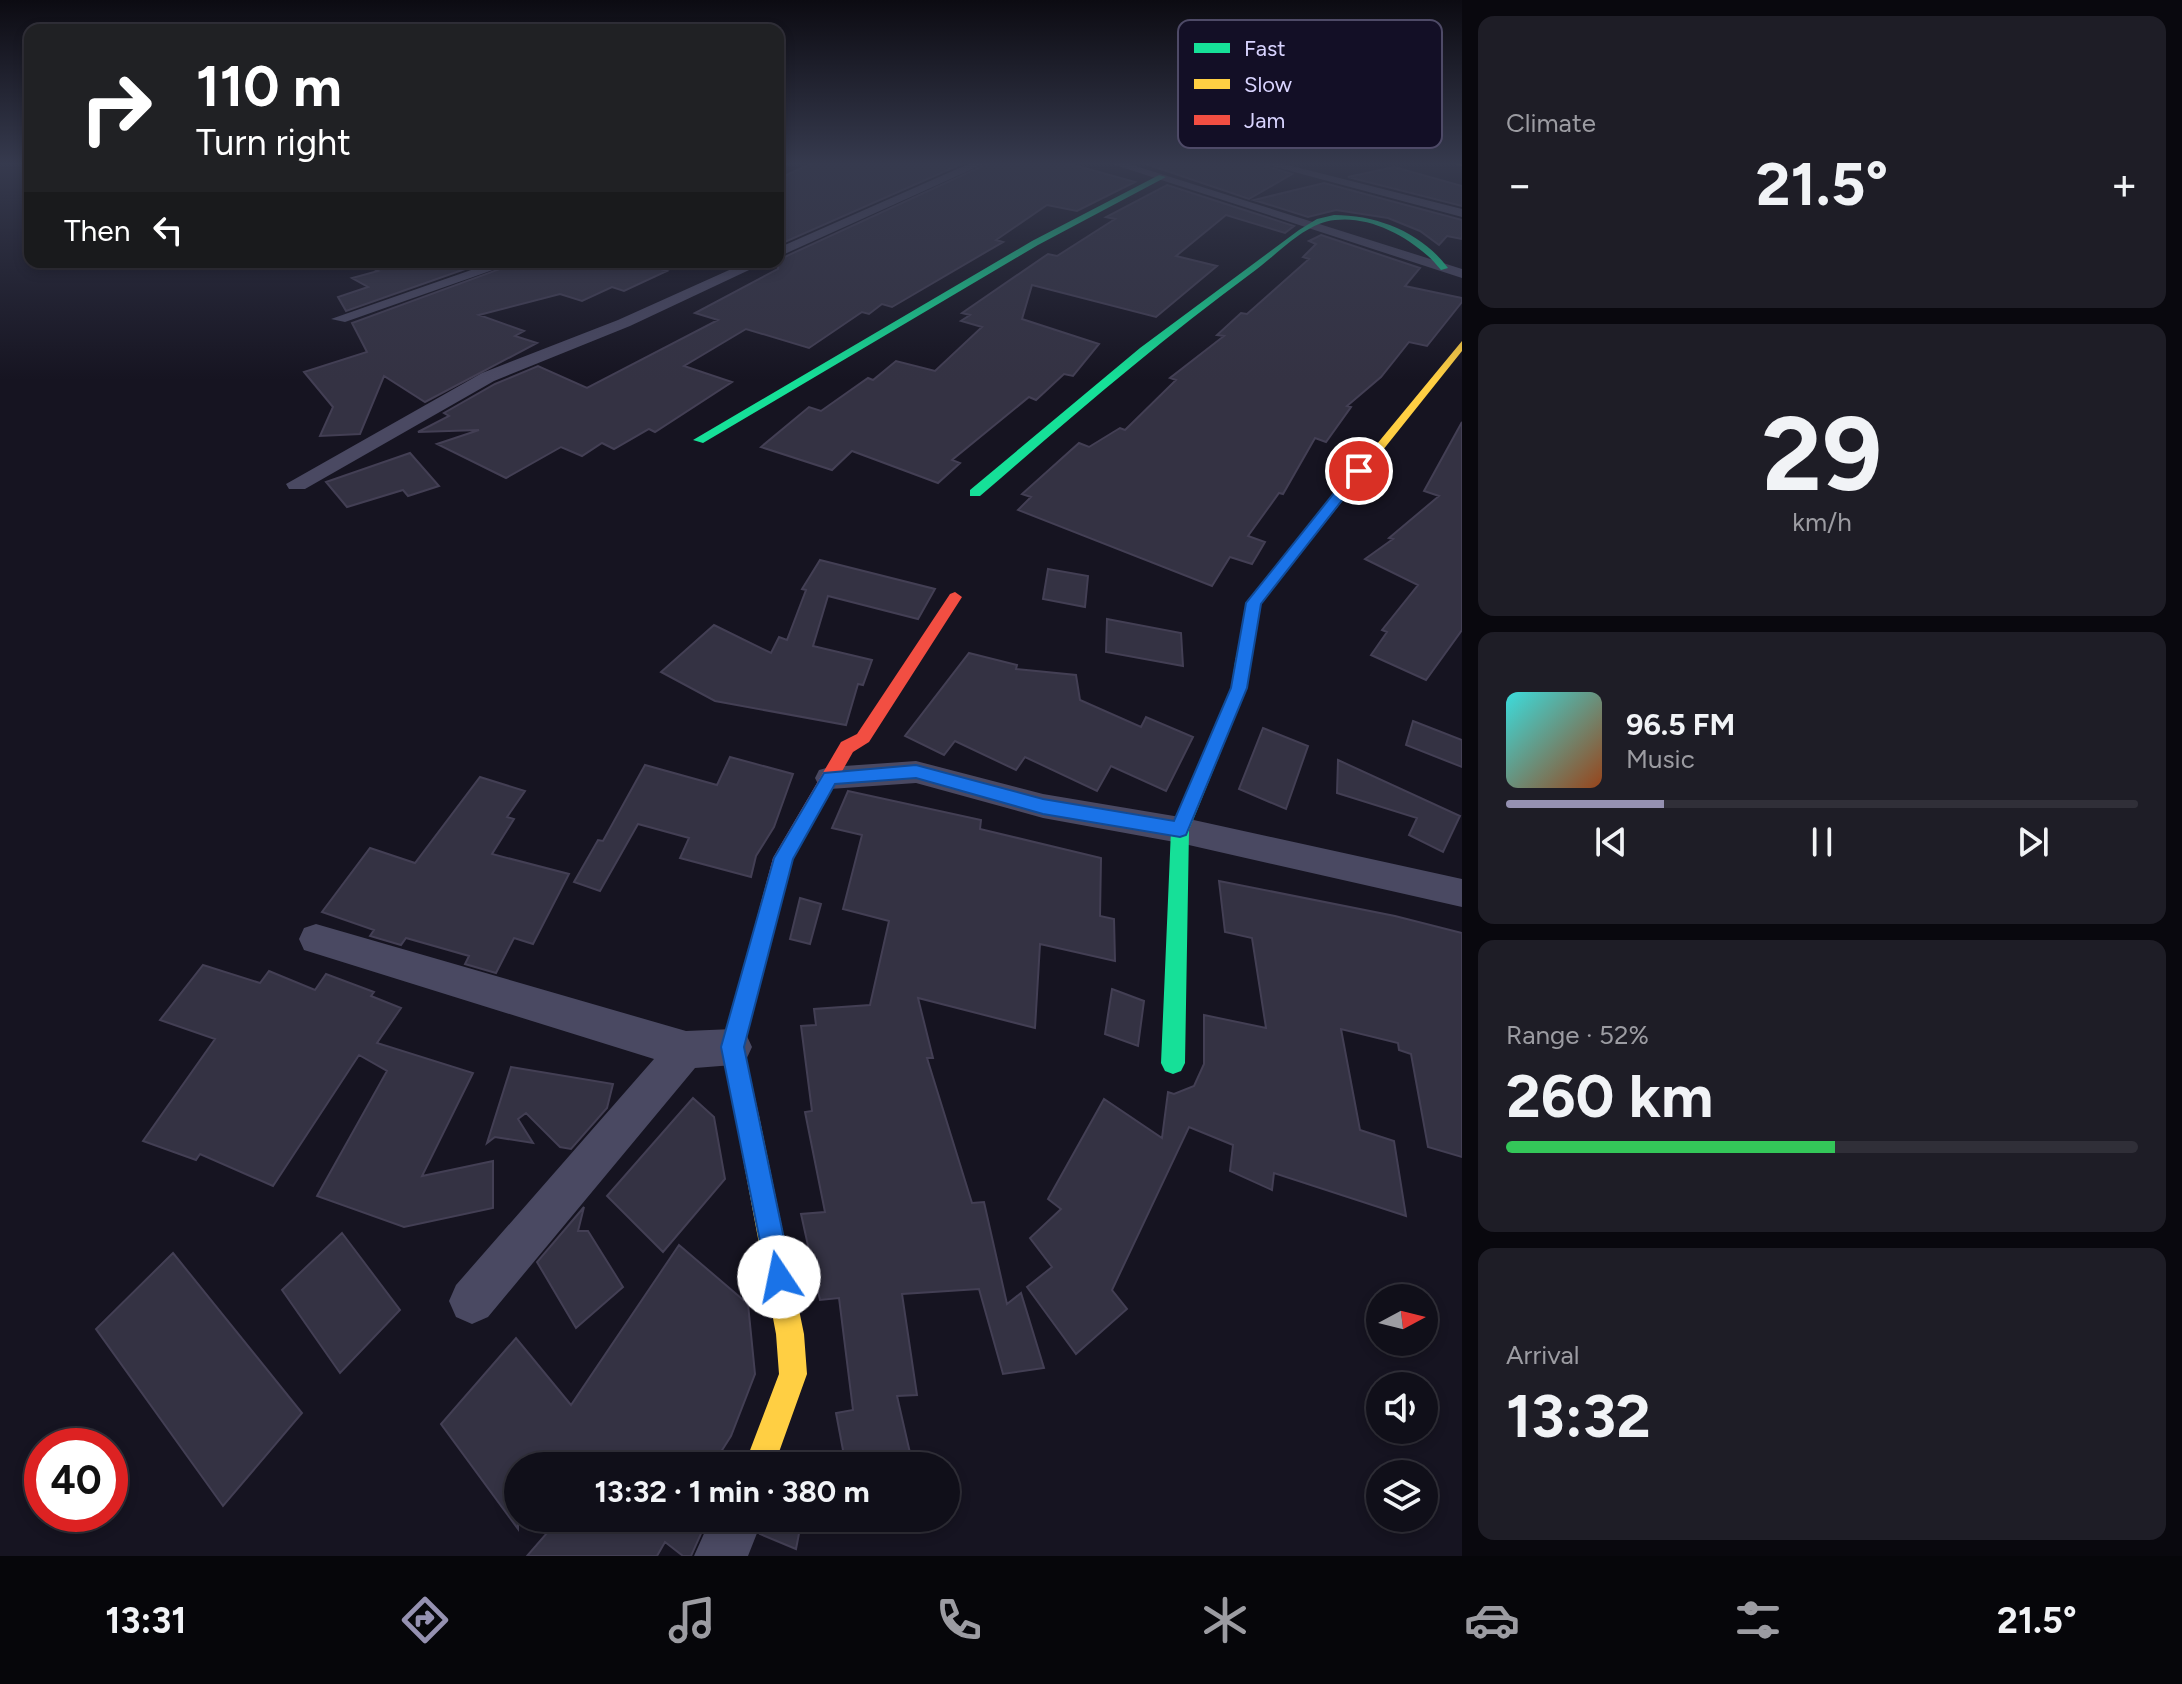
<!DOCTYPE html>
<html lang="en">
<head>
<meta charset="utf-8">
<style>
	body { margin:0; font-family:Figtree,sans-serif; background:#1e1d26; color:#f1f3f6; height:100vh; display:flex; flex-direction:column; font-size:30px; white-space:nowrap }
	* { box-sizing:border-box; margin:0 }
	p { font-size:26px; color:#9c9ca2 }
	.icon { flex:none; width:44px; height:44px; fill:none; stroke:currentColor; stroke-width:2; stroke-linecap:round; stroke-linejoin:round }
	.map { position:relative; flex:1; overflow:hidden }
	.details { display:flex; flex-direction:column; gap:16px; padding:16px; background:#09080e; width:720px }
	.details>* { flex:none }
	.banner { position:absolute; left:24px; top:24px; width:760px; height:244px; border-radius:16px; box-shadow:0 4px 12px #0003,0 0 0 2px #302f38; background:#202124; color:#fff; overflow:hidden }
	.needle { width:52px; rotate:83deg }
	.fabs { position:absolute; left:1366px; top:1284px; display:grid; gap:16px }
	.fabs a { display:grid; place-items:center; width:72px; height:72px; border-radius:50%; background:#100f19; box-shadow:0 4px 12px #0003,0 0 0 2px #302f38; font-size:40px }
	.speed { position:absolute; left:24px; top:1428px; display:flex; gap:16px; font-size:40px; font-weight:700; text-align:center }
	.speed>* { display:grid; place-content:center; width:104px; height:104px; border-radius:50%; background:#100f19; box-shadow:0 4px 12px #0003,0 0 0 2px #302f38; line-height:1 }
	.speed .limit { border:12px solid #d22; background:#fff; color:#111 }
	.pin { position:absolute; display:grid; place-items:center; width:68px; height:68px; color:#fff; margin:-34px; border:4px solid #fff; border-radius:50%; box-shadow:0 2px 8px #0007 }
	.me { position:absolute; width:88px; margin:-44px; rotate:349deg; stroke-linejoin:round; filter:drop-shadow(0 0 6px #0008) }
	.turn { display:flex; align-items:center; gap:28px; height:168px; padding:0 40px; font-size:36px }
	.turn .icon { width:104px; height:104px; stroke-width:2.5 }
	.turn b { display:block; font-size:56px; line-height:68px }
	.then { display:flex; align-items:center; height:76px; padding:0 40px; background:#0003; gap:16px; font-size:30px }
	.big { font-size:60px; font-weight:700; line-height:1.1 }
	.details .tile { flex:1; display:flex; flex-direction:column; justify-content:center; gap:12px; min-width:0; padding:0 28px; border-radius:16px; background:#1e1d26 }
	.details .dial { align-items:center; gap:0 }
	.dial b { font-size:104px; line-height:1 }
	.song { display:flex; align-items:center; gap:24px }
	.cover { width:96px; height:96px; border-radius:12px; background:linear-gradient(135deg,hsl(180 70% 55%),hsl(20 70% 35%)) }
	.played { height:8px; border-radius:4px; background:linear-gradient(90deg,#9591b1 25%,#302f38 25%) }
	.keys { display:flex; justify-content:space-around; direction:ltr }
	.heat { display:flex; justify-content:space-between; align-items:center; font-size:44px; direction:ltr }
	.charge { height:12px; border-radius:6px; background:linear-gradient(90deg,#34c759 52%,#302f38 0) }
	.trip { position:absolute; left:504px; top:1452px; width:456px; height:80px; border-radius:40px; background:#100f19; box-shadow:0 4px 12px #0003,0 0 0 2px #302f38; font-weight:700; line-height:80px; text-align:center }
	.tabs { display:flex; height:128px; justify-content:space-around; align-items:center; background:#06060a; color:#9c9ca2 }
	.tabs .icon { width:56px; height:56px }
	.tabs .on { color:#9591b1 }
	.tabs b { font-size:36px; color:#f1f3f6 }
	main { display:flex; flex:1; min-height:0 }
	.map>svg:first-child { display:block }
</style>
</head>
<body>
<main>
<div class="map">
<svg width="1462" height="1556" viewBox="0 0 1462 1556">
	<rect width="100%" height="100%" fill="#161421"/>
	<path fill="#343243" stroke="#433f54" stroke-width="2" d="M814,162H966L778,245V179Z
		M991,162H1063L1135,182L1077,211L1047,205L996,240L1003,242L892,307L882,304L869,314L862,312L809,348L746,329L684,366L732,382L655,432L649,429L614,449L602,443L582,456L561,447L506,478L437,444L479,430L418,432L449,416L444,413L495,384L538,366L587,388L718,320L695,313L778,269V260Z
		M1140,162H1254L1292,174L1249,199Z
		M1394,167L1462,186V206L1348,177Z
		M1324,183L1462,220V239L1447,236L1439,245L1420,231L1388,218L1336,210L1308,217L1254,200Z
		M1167,185L1294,226L1285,233L1226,215L1176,256L1217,266L1156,317L1032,285L1022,319L1099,344L1073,376L1064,374L1036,400L1029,397L952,460L960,463L938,483L852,451L832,470L761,447L809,407L821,411L868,378L873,380L896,361L935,371L982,327L961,321L970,315L962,313L1048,254L1057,256L1115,219L1106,217Z
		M1321,235L1420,268L1405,286L1462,298V302L1427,346L1409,342L1381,377L1347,406L1351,407L1326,442L1315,438L1283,494L1279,493L1248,536L1265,542L1252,564L1230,557L1212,586L1018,510L1031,497L1022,494L1079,443L1089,447L1120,428L1125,430L1176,380L1170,378L1224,336L1217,335L1241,313L1247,314L1309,259L1303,257L1316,244L1309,241Z
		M361,262H485L346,311L338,297L368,287L352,278L378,271Z
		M519,262H639L667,271L624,291L612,287L582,301L560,294L479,315L524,331L515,336L537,343L425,402L384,376L360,434L320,436L333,407L304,372L367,352L352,323Z
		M1462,422V630L1426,680L1371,655L1387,632L1382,630L1418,585L1365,559L1393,539L1389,538L1439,496L1424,491Z
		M410,453L439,486L408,496L403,490L347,507L326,482Z
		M820,560L935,589L918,619L828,596L813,646L872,660L863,685L858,684L846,725L715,701L661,672L714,625L771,653L779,637L787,640L806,590L802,589Z
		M1048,569L1088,576L1085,607L1043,599Z
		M1107,619L1181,633L1183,666L1106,652Z
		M969,653L1017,665L1016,669L1076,675L1080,700L1141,727L1146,717L1193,737L1166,791L1111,766L1097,791L1025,757L1016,770L955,741L944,755L905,736Z
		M1413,721L1462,740V767L1406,745Z
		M1263,728L1308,746L1286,809L1239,789Z
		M730,757L793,774L774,827L756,856L751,877L680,858L689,838L638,824L600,891L574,882L598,840L603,841L645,765L717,785Z
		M1338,760L1460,816L1443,852L1409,835L1417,818L1337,793Z
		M480,777L525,791L507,817L514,819L492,854L569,874L533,944L514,938L496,973L465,964L469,956L406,938L401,945L370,936L374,930L322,912L370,848L415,863Z
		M848,791L981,820L980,829L1101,858L1100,916L1114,919L1115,961L1040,944L1035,1028L918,998L933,1058H927L972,1203L984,1202L1007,1304L1021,1293L1044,1368L1003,1374L979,1289L902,1294L917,1395L897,1396L913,1466H846L836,1413L853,1410L839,1298L820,1300L801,1214L825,1212L805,1112L812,1111L801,1026L816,1025L814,1009L870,1005L889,921L843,909L862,835L832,828Z
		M1219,881L1395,916L1462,933V1157L1428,1147L1411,1054L1399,1050L1398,1043L1341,1029L1360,1130L1394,1141L1406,1216L1274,1173L1272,1190L1230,1171L1233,1145L1189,1127L1112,1290L1127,1309L1076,1354L1027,1287L1052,1267L1030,1238L1061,1209L1048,1199L1104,1099L1162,1138L1168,1092L1174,1094L1194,1086L1204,1064V1015L1266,1028L1252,938L1225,932Z
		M800,898L821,904L810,944L790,939Z
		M203,965L260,983L269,971L315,990L326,974L374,992L371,996L401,1008L377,1043L473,1073L422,1176L493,1161V1208L404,1227L317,1196L387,1071L359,1055L273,1186L200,1154L196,1160L143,1141L215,1039L160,1020Z
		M1112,989L1144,1001L1138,1046L1105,1034Z
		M511,1067L613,1084L607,1108L571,1149L560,1147L526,1113L518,1119L533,1143L495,1137L487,1143Z
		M693,1098L714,1117L725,1179L663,1252L607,1196Z
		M584,1207L578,1231H588L623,1287L576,1328L537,1262Z
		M342,1233L400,1310L340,1373L282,1290Z
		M679,1245L748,1304L755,1374L731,1436L712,1466H518V1529L441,1424L516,1338L571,1405Z
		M173,1253L302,1413L223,1506L96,1329Z
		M560,1518H708L691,1556H683L665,1542L657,1556H527Z
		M766,1518H802L796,1549L760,1534Z"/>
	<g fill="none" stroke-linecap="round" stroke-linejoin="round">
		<path fill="#4a4962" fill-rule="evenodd" d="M778,162H793L778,169Z
			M973,162H988L778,257V248Z
			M1106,162H1123L1462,269V278Z
			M1257,162H1276L1462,209V217Z
			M494,262H516L345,322L331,319Z
			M747,262H766L630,326L494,381L305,489H289L286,484L482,373L618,320Z
			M916,761L1043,794L1180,817L1462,879V907L1180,843L1043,818L916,783L830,789L819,786L815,778L819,770L830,767Z
			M316,924L686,1031L733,1029L746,1034L752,1047L746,1060L733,1065L695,1068L488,1317L472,1324L456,1317L449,1301L456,1285L654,1059L304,950L299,939L304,928Z
			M711,1518H763L748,1556H694Z"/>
		<path fill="#16e098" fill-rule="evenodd" d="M1159,175L1166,177L1038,245L703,443L693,440L1032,241Z
			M1334,215C1378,215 1422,233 1448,268L1441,270C1418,241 1373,215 1335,220C1304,223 1277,255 1253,272C1158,342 1069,419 980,496H970V490L1140,348L1299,230L1317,219Z
			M1243,657L1251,662L1247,688L1189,830L1185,1063L1181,1071L1173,1074L1165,1071L1161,1063L1171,830L1231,688L1235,662Z"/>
		<path fill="#ffcf43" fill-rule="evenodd" d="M1452,162H1462V166L1453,163Z
			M1462,341V351L1260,604L1251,662L1249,666H1237L1235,662L1248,600Z
			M747,1104L756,1107L759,1116L804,1334L807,1374L774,1466H744L779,1374L776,1334L735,1116L738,1107Z"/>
		<path fill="#f24e42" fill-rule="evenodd" d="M955,592L962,597L869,742L853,752L792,859L744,1047L759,1116L756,1125L747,1128L738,1125L735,1116L722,1047L773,858L841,742L857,734L950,594Z"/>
	</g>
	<linearGradient id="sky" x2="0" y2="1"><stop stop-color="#0c0b12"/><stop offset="0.43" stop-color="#363a4e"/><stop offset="1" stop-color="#363a4e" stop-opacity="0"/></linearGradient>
	<rect width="1462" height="380" fill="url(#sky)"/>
	<path fill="#1a73e8" stroke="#114b97" stroke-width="2" d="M1354,468L1365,471L1261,604L1247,688L1186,835L1180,837L1043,814L916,778L835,784L793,859L744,1047L792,1277L788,1286L779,1290L769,1286L721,1047L774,858L824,773L916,765L1043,799L1174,821L1231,688L1246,603Z"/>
	<rect x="1178" y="20" width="264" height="128" rx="12" fill="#130f26" stroke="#4e4a67" stroke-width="2"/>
	<rect x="1194" y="43" width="36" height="10" fill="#16e098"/>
	<rect x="1194" y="79" width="36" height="10" fill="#ffcf43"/>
	<rect x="1194" y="115" width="36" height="10" fill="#f24e42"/>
	<g font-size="22" fill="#d9d4ff">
		<text x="1244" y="56">Fast</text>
		<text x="1244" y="92">Slow</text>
		<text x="1244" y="128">Jam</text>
	</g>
</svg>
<div class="fabs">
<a><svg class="needle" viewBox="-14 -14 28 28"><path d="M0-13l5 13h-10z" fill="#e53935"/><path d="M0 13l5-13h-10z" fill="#9c9ca2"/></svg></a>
<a><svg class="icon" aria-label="sound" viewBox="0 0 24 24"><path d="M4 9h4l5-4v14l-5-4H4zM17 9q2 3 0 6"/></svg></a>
<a><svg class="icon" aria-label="layers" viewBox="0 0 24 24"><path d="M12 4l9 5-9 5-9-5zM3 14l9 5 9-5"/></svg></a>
</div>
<div class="speed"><div class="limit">40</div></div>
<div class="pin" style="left:1359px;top:471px;background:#d93025"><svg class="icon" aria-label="arrive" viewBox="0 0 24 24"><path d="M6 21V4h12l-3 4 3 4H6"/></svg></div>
<svg class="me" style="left:779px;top:1277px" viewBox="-20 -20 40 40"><circle r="19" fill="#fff"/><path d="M0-13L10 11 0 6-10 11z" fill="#1a73e8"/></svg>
<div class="trip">13:32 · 1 min · 380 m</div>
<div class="banner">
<div class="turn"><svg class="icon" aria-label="right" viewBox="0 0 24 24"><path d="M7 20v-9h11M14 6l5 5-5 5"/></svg><div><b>110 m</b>Turn right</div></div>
<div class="then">Then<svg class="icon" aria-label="left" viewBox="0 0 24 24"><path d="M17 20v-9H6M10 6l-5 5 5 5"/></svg></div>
</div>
</div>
<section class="details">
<div class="tile"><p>Climate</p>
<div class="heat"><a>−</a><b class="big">21.5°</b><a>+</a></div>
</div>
<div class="tile dial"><b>29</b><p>km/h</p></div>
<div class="tile">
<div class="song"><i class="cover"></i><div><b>96.5 FM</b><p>Music</p></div></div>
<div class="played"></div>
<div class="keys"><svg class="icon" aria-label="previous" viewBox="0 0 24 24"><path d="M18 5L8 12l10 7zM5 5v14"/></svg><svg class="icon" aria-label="pause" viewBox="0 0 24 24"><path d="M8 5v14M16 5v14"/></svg><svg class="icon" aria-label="next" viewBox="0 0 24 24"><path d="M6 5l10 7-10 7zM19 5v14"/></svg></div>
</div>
<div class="tile"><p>Range · 52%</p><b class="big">260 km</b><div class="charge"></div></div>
<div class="tile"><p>Arrival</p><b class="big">13:32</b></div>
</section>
</main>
<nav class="tabs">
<b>13:31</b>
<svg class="icon on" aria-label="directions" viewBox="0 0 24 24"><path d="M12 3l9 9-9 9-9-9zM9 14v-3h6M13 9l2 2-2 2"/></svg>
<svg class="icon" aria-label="music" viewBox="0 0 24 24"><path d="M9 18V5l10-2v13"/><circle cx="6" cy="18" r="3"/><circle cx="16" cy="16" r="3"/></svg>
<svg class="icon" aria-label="phone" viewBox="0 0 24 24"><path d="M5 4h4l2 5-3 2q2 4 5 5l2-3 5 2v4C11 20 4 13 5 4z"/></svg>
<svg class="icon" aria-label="climate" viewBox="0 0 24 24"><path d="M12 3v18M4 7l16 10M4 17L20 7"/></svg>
<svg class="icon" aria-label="car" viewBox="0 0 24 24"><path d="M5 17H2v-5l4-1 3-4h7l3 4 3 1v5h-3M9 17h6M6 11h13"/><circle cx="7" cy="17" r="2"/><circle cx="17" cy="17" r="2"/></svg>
<svg class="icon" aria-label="filters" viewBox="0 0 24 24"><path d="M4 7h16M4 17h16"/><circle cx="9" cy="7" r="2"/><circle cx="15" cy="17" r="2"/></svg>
<b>21.5°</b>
</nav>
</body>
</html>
